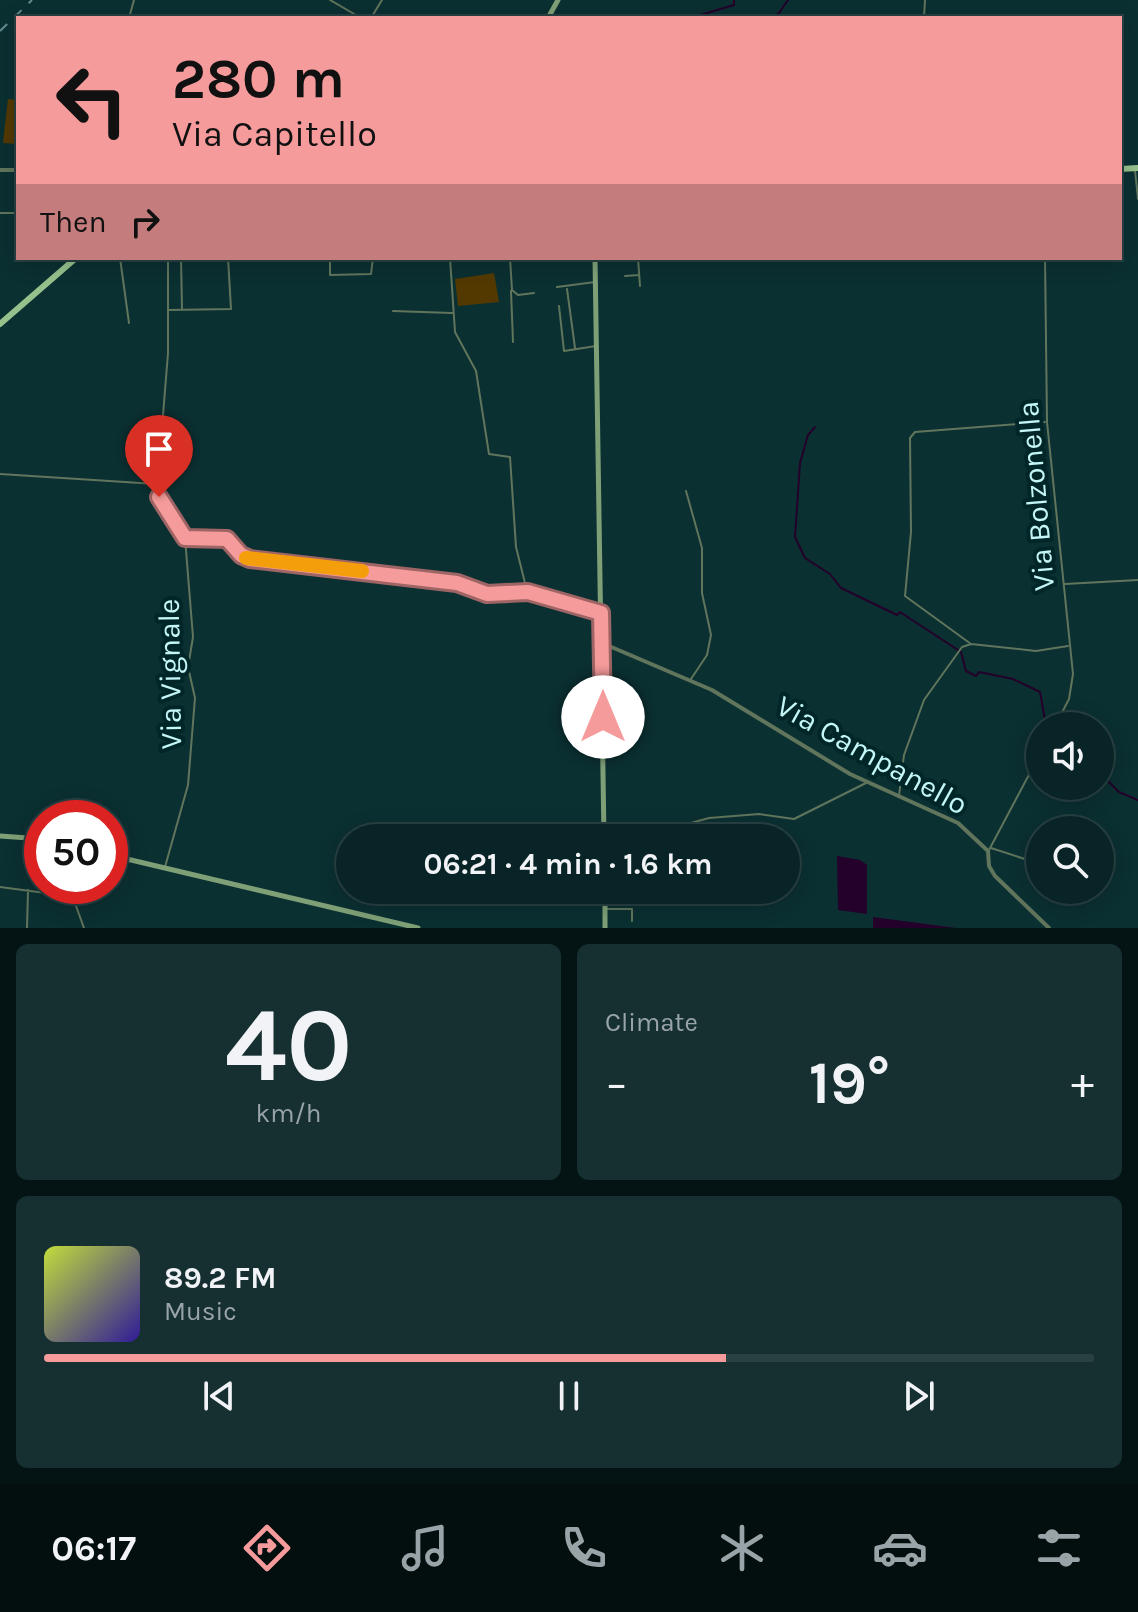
<!DOCTYPE html>
<html lang="en">
<head>
<meta charset="utf-8">
<style>
	body { margin:0; font-family:Karla,sans-serif; background:#163032; color:#f1f3f6; height:100vh; display:flex; flex-direction:column; font-size:30px; white-space:nowrap }
	* { box-sizing:border-box; margin:0 }
	p { font-size:26px; color:#98a4a7 }
	.icon { flex:none; width:44px; height:44px; fill:none; stroke:currentColor; stroke-width:2; stroke-linecap:round; stroke-linejoin:round }
	.map { position:relative; height:928px; overflow:hidden }
	.details { display:flex; flex-direction:column; gap:16px; padding:16px; background:#041415; flex:1 }
	.details>* { flex:none }
	.guide { position:absolute; left:16px; top:16px; width:1106px; height:244px; border-radius:0px; box-shadow:0 4px 20px #0003,0 0 0 2px #294143; background:#f59b9b; color:#111; overflow:hidden }
	.tools { position:absolute; left:1026px; top:712px; display:grid; gap:16px }
	.tools a { display:grid; place-items:center; width:88px; height:88px; border-radius:50%; background:#082426; box-shadow:0 4px 20px #0003,0 0 0 2px #294143; font-size:40px }
	.speed { position:absolute; left:24px; top:800px; display:flex; gap:16px; font-size:40px; font-weight:700; text-align:center }
	.speed>* { display:grid; place-content:center; width:104px; height:104px; border-radius:50%; background:#082426; box-shadow:0 4px 20px #0003,0 0 0 2px #294143; line-height:1 }
	.speed .limit { border:12px solid #d22; background:#fff; color:#111 }
	.pin { position:absolute; display:grid; place-items:center; width:68px; height:68px; color:#fff; margin:-82px -34px; border-radius:50% 50% 50% 0; rotate:-45deg; box-shadow:0 0 8px #0007 }
	.pin .icon { rotate:45deg }
	.me { position:absolute; width:88px; margin:-44px; rotate:0deg; stroke-linejoin:round; filter:drop-shadow(0 0 6px #0008) }
	.turn { display:flex; align-items:center; gap:28px; height:168px; padding:0 24px; font-size:36px }
	.turn .icon { width:104px; height:104px; stroke-width:2.5 }
	.turn b { display:block; font-size:56px; line-height:68px }
	.then { display:flex; align-items:center; height:76px; padding:0 24px; background:#0003; gap:16px; font-size:30px }
	.big { font-size:60px; font-weight:700; line-height:1.1 }
	.details .tile { flex:1; display:flex; flex-direction:column; justify-content:center; gap:12px; min-width:0; padding:0 28px; border-radius:12px; background:#163032 }
	.details .dial { align-items:center; gap:0 }
	.dial b { font-size:104px; line-height:1 }
	.song { display:flex; align-items:center; gap:24px }
	.cover { width:96px; height:96px; border-radius:12px; background:linear-gradient(135deg,hsl(70 70% 55%),hsl(250 70% 35%)) }
	.played { height:8px; border-radius:4px; background:linear-gradient(90deg,#f59b9b 65%,#294143 65%) }
	.keys { display:flex; justify-content:space-around; direction:ltr }
	.heat { display:flex; justify-content:space-between; align-items:center; font-size:44px; direction:ltr }
	.details .tiles { flex:1; display:grid; gap:16px; grid-template-columns:1fr 1fr }
	.tile:last-child { grid-column:span 2 }
	.trip { position:absolute; left:336px; top:824px; width:464px; height:80px; border-radius:40px; background:#082426; box-shadow:0 4px 20px #0003,0 0 0 2px #294143; font-weight:700; line-height:80px; text-align:center }
	.dock { display:flex; height:128px; justify-content:space-around; align-items:center; background:#030e0f; color:#98a4a7 }
	.dock .icon { width:56px; height:56px }
	.dock .active { color:#f59b9b }
	.dock b { font-size:36px; color:#f1f3f6 }
	.map>svg:first-child { display:block }
</style>
</head>
<body>
<div class="map">
<svg width="1138" height="928" viewBox="0 0 1138 928">
	<rect width="100%" height="100%" fill="#0b3032"/>
	<path fill="#533900" d="M8,99L18,100V144L3,143Z
		M494,273L499,302L458,306L455,279Z"/>
	<path fill="#23012a" d="M837,856L860,860L867,865V914L838,910Z
		M873,917L956,928H873Z"/>
	<g fill="none" stroke-linecap="round" stroke-linejoin="round">
		<path stroke="#23012a" stroke-width="2" d="M690,18L734,5V0
			M770,18L779,13L788,0
			M815,427L808,435L800,463L795,537L805,558L830,574L841,588L897,615L900,612L961,652L966,671L976,676L979,672L1013,679L1040,692L1046,726
			M1100,773L1119,792L1138,800"/>
		<path stroke="#60755c" stroke-width="2" d="M330,0L361,18
			M129,18L134,0
			M371,18L382,0
			M924,18L925,0
			M1135,170L1138,199
			M0,213H18
			M120,258L129,323
			M181,258L182,309
			M330,258V275L371,274L373,258
			M450,258L455,332L476,371L489,454L510,457L516,547L527,591
			M510,258L512,290L518,295L534,293
			M638,258L640,286
			M1045,258L1047,422L1073,674L1069,699L1055,726
			M625,276L639,275
			M557,287L595,282
			M567,289L575,348
			M511,291L513,342
			M559,306L564,351L596,346
			M169,310L231,309L228,258
			M393,311L452,313
			M0,474L156,484
			M686,491L702,548V593L711,635L707,655L691,679
			M187,538L227,539L241,555L250,559L457,583L487,594L528,592L600,613
			M1065,584L1138,580
			M971,644L905,596L911,532L910,438L915,432L1045,422
			M899,796L904,755L924,700L962,647L971,644L1036,651L1068,646
			M636,838L709,818L759,814L794,819L866,783
			M991,848L1040,864
			M989,850L1040,754
			M165,867L188,785L195,698L188,667L193,637L185,538L157,490L168,353V258
			M76,886V906L84,928
			M0,887L76,897
			M606,909H632V921
			M27,928L28,890"/>
		<path stroke="#60755c" stroke-width="4" d="M0,170H18
			M602,643L712,690L850,774L958,823L988,851L989,866L995,876L1049,928"/>
		<path stroke="#7fa077" stroke-width="5" d="M548,18L558,0
			M595,258L604,838
			M0,836L42,839
			M110,855L418,928
			M605,890V928"/>
		<path stroke="#96c18c" stroke-width="6" d="M1120,169L1138,168
			M0,324L76,258"/>
		<path stroke="#618c8e" stroke-width="2" stroke-dasharray="10 10" stroke-linecap="butt" d="M0,31L32,0"/>
	</g>
	<g fill="none" stroke-linecap="round" stroke-linejoin="round">
		<defs>
			<path id="route" d="M159,497L185,538L227,539L241,555L250,559L457,583L487,594L528,592L601,613L603,717"/>
		</defs>
		<use href="#route" stroke="#9f6565" stroke-width="20"/>
		<use href="#route" stroke="#f59b9b" stroke-width="14"/>
		<path stroke="#f59e0b" stroke-width="14" d="M246,558L362,571"/>
	</g>
	<g text-anchor="middle" stroke-width="8" stroke-linejoin="round" paint-order="stroke">
		<g font-size="30" fill="#c4f6f8" stroke="#012628">
			<text transform="translate(1036 496) rotate(-95)" y="10">Via Bolzonella</text>
			<text transform="translate(170 674) rotate(-91)" y="10">Via Vignale</text>
			<text transform="translate(872 755) rotate(29)" y="10">Via Campanello</text>
		</g>
	</g>
</svg>
<div class="tools">
<a><svg class="icon" aria-label="sound" viewBox="0 0 24 24"><path d="M4 9h4l5-4v14l-5-4H4zM17 9q2 3 0 6"/></svg></a>
<a><svg class="icon" aria-label="search" viewBox="0 0 24 24"><circle cx="10" cy="10" r="6"/><path d="M15 15l6 6"/></svg></a>
</div>
<div class="speed"><div class="limit">50</div></div>
<div class="pin" style="left:159px;top:497px;background:#d93025"><svg class="icon" aria-label="arrive" viewBox="0 0 24 24"><path d="M6 21V4h12l-3 4 3 4H6"/></svg></div>
<svg class="me" style="left:603px;top:717px" viewBox="-20 -20 40 40"><circle r="19" fill="#fff"/><path d="M0-13L10 11 0 6-10 11z" fill="#f59b9b"/></svg>
<div class="trip">06:21 · 4 min · 1.6 km</div>
<div class="guide">
<div class="turn"><svg class="icon" aria-label="left" viewBox="0 0 24 24"><path d="M17 20v-9H6M10 6l-5 5 5 5"/></svg><div><b>280 m</b>Via Capitello</div></div>
<div class="then">Then<svg class="icon" aria-label="right" viewBox="0 0 24 24"><path d="M7 20v-9h11M14 6l5 5-5 5"/></svg></div>
</div>
</div>
<section class="details">
<div class="tiles">
<div class="tile dial"><b>40</b><p>km/h</p></div>
<div class="tile"><p>Climate</p>
<div class="heat"><a>−</a><b class="big">19°</b><a>+</a></div>
</div>
<div class="tile">
<div class="song"><i class="cover"></i><div><b>89.2 FM</b><p>Music</p></div></div>
<div class="played"></div>
<div class="keys"><svg class="icon" aria-label="previous" viewBox="0 0 24 24"><path d="M18 5L8 12l10 7zM5 5v14"/></svg><svg class="icon" aria-label="pause" viewBox="0 0 24 24"><path d="M8 5v14M16 5v14"/></svg><svg class="icon" aria-label="next" viewBox="0 0 24 24"><path d="M6 5l10 7-10 7zM19 5v14"/></svg></div>
</div>
</div>
</section>
<nav class="dock">
<b>06:17</b>
<svg class="icon active" aria-label="directions" viewBox="0 0 24 24"><path d="M12 3l9 9-9 9-9-9zM9 14v-3h6M13 9l2 2-2 2"/></svg>
<svg class="icon" aria-label="music" viewBox="0 0 24 24"><path d="M9 18V5l10-2v13"/><circle cx="6" cy="18" r="3"/><circle cx="16" cy="16" r="3"/></svg>
<svg class="icon" aria-label="phone" viewBox="0 0 24 24"><path d="M5 4h4l2 5-3 2q2 4 5 5l2-3 5 2v4C11 20 4 13 5 4z"/></svg>
<svg class="icon" aria-label="climate" viewBox="0 0 24 24"><path d="M12 3v18M4 7l16 10M4 17L20 7"/></svg>
<svg class="icon" aria-label="car" viewBox="0 0 24 24"><path d="M5 17H2v-5l4-1 3-4h7l3 4 3 1v5h-3M9 17h6M6 11h13"/><circle cx="7" cy="17" r="2"/><circle cx="17" cy="17" r="2"/></svg>
<svg class="icon" aria-label="filters" viewBox="0 0 24 24"><path d="M4 7h16M4 17h16"/><circle cx="9" cy="7" r="2"/><circle cx="15" cy="17" r="2"/></svg>
</nav>
</body>
</html>
